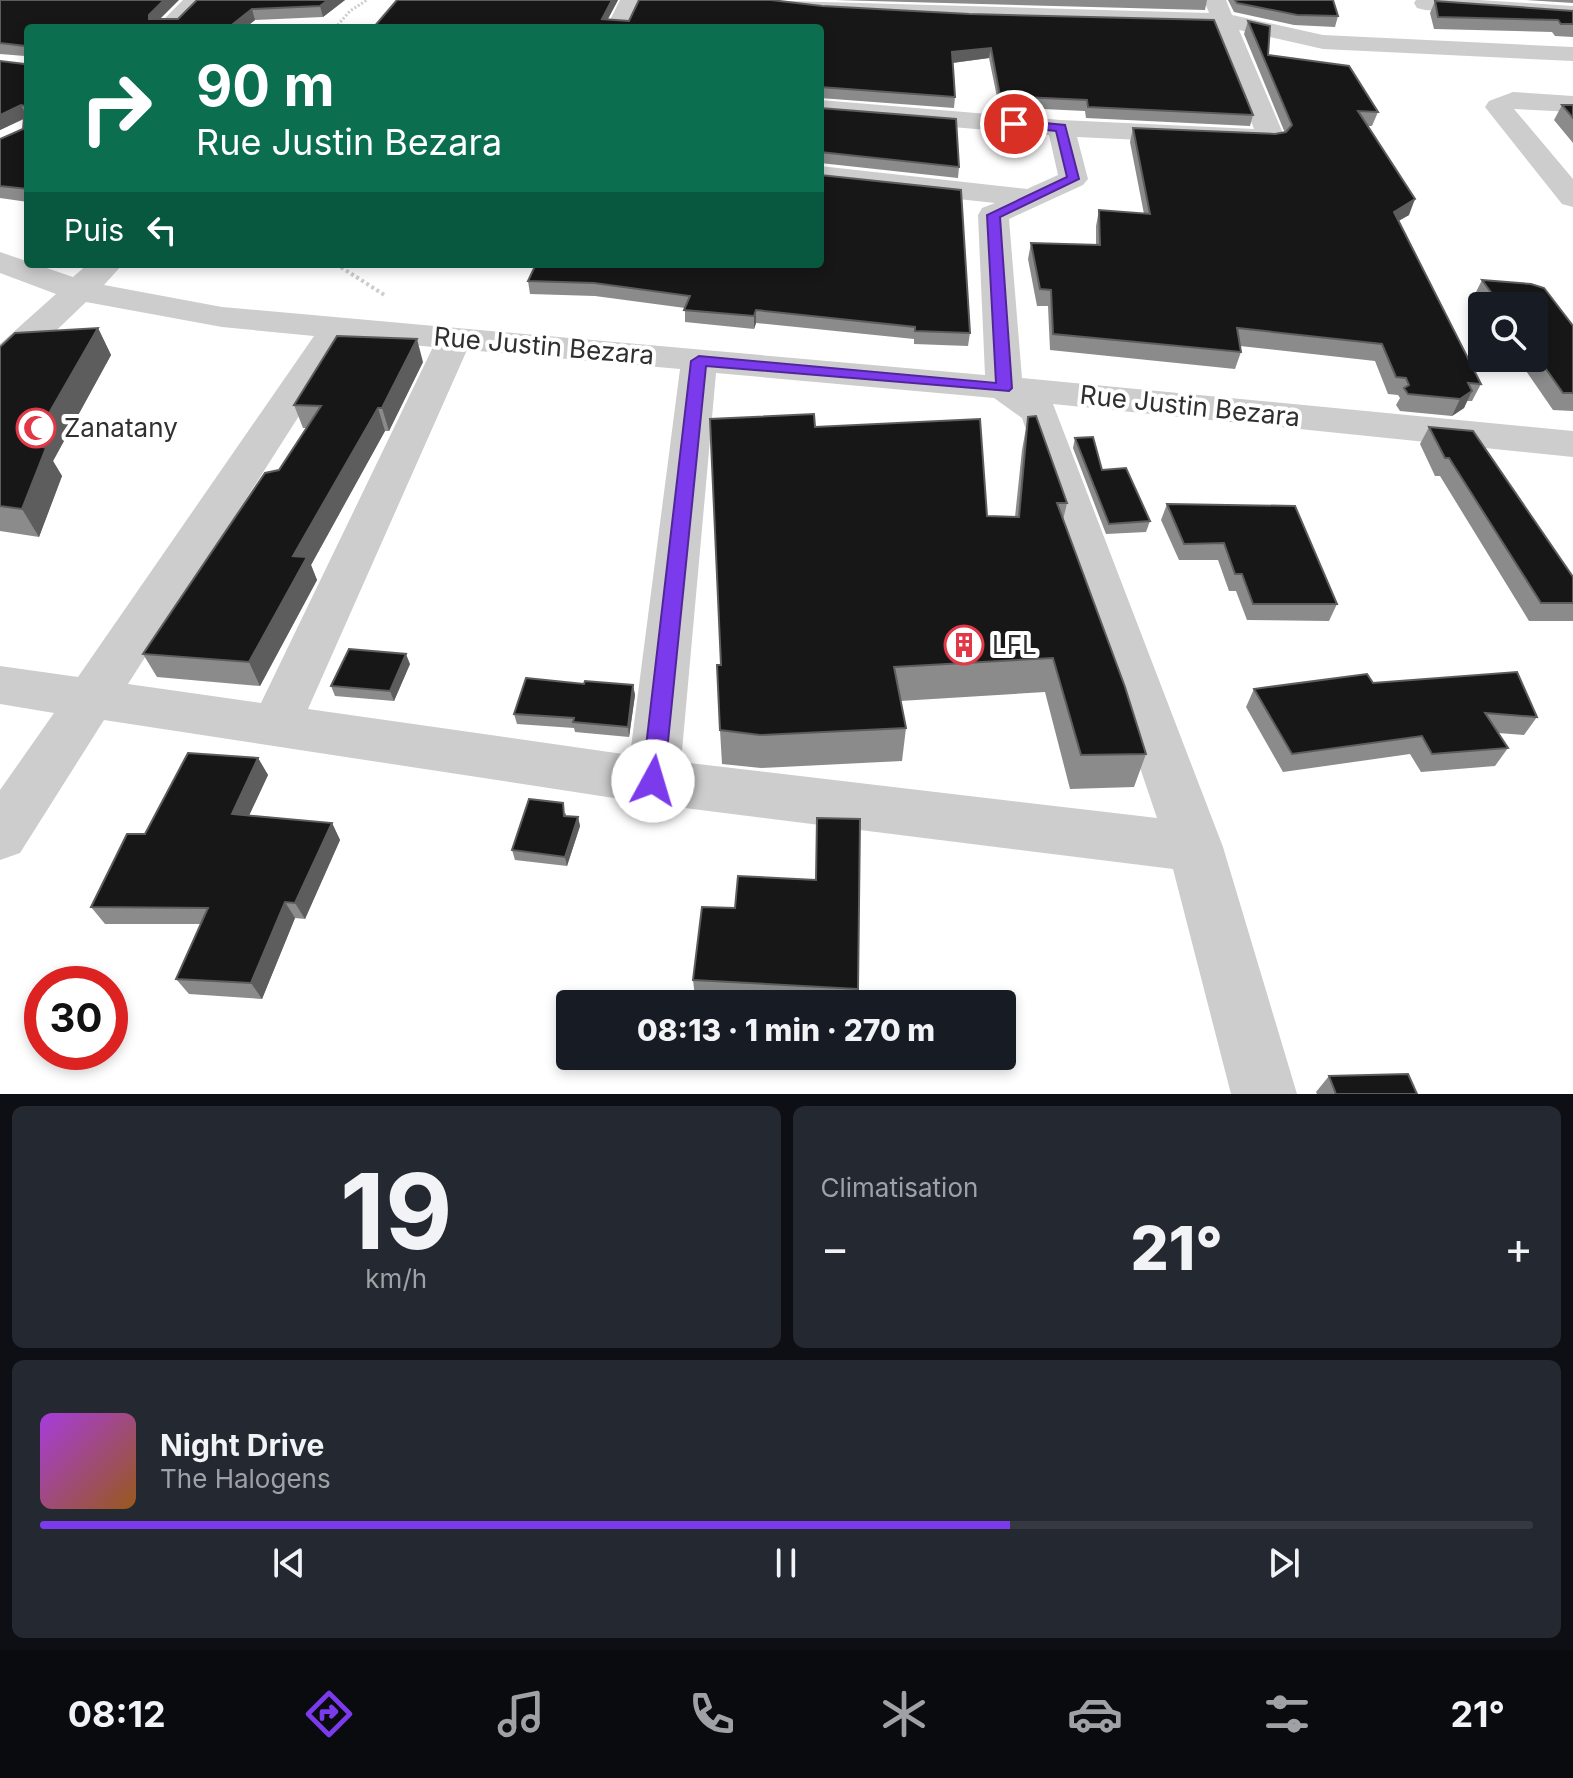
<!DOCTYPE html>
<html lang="fr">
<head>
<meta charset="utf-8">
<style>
	body { margin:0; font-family:Inter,sans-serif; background:#242831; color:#f1f3f6; height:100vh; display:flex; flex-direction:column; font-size:30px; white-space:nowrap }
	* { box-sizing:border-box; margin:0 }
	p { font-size:26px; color:#9ea1a6 }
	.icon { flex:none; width:44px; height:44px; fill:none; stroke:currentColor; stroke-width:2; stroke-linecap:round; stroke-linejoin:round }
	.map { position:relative; height:1094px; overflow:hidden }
	.panel { display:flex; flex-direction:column; gap:12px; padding:12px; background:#0d0f14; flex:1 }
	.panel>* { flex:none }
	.banner { position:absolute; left:24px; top:24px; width:800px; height:244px; border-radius:8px; box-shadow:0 4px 12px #0003; background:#0b6e4f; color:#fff; overflow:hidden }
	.tools { position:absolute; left:1468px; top:292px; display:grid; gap:16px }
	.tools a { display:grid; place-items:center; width:80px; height:80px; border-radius:8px; background:#171b24; box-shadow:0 4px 12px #0003; font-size:40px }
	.speed { position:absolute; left:24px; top:966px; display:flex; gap:16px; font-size:40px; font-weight:700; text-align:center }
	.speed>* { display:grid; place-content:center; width:104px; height:104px; border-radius:50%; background:#171b24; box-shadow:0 4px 12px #0003; line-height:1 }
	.speed .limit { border:12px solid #d22; background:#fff; color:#111 }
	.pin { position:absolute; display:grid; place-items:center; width:68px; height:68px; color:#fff; margin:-34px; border:4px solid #fff; border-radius:50%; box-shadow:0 2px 8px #0007 }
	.me { position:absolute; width:88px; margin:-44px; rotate:6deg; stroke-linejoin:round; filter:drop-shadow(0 0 6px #0008) }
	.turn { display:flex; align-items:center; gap:28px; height:168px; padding:0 40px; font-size:36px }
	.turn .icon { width:104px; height:104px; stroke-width:2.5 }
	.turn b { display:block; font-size:56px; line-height:68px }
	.then { display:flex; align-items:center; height:76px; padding:0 40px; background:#0003; gap:16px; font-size:30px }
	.big { font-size:60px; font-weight:800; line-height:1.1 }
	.panel .widget { flex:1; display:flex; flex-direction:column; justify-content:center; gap:12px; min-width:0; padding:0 28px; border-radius:12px; background:#242831 }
	.panel .dial { align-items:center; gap:0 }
	.dial b { font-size:104px; line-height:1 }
	.song { display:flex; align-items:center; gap:24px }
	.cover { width:96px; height:96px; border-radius:12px; background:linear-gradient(135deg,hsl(280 70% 55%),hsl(30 70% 35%)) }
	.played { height:8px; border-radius:4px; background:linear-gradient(90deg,#7c3aed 65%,#363941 65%) }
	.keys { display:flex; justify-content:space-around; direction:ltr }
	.heat { display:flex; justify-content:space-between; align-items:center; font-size:44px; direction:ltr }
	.panel .tiles { flex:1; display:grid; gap:12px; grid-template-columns:1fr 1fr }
	.widget:last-child { grid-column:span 2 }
	.trip { position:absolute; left:556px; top:990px; width:460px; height:80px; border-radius:8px; background:#171b24; box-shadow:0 4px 12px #0003; font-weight:800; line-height:80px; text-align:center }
	.dock { display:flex; height:128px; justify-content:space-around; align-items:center; background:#090b0e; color:#9ea1a6 }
	.dock .icon { width:56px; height:56px }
	.dock .current { color:#7c3aed }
	.dock b { font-size:36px; color:#f1f3f6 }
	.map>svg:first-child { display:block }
</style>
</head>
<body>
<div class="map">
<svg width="1573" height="1094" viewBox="0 0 1573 1094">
	<rect width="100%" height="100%" fill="#fff"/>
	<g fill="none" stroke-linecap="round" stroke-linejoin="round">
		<path stroke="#cdcdcd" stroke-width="3" stroke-dasharray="2 2" stroke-linecap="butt" d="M335,28L350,11L367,0"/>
		<path stroke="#cdcdcd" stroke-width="4" stroke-dasharray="3 3" stroke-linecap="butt" d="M336,264L386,296"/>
		<path fill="#cdcdcd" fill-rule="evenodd" d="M183,0H207L180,28H155Z
			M620,0H642L630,28H606Z
			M750,0L1209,13L1204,0H1226L1232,15L1323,35L1573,47V61L1323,49L1239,30L1285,138L1281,144L1271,146L1077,137L1088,179L1083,185L1009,219L1022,378L1573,431V457L1053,404L1223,847L1297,1094H1231L1173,869L653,804L104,720L20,853L0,860V790L54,713L0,704V666L78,677L314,336L222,327L86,302L13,372L0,375V344L56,294L0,273V252L73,277L88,264H123L104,285L222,307L985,375L978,215L982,208L995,203L820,184V166L1027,189L1058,175L1049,135L820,116V100L1061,120L1254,129L1214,27C1160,25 766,21 750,0ZM348,339L433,347L261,703L128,684ZM467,350L680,369L630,755L308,709ZM716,373L994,398L1022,418L1157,818L681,762Z
			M1416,0H1479L1573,6V20L1425,10L1417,8L1414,3Z
			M1513,92L1573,96V112L1514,109L1573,179V207L1562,204L1485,107L1489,101Z"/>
	</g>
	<path fill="#8b8b8b" d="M0,0L160,19H178L197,0H345L323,17L255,20L245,28H28V202L0,198V139L23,129L24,119L0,130V61L25,64V56L0,54Z
		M618,0L608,19L629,21L822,6L1253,115L1250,126L1086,118L1085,111L999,107L989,58L953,63L955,97L954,108L820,98V28H373Z
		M835,0H1207L1205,10Z
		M1228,0H1333L1338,16L1335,27L1294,25L1234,12Z
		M1526,0H1573V3Z
		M1435,1L1573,11V37L1555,36L1552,32L1434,29L1430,13Z
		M1248,21L1268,55L1378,112L1372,126H1368L1409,215L1398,221L1481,384L1472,401H1467L1464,408L1452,416L1400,411L1396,405L1400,398L1398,395L1388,394L1375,361L1240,346L1241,352L1235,369L1050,350L1048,306H1037L1028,259L1031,243L1096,245V226L1099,210L1144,214L1130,142L1133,128L1275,134L1285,133L1244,34Z
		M1562,105H1573V143L1554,120Z
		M820,108L959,167L958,178L820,163Z
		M536,264L970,333L968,346L914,344V339L756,323L754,329L685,322V308L595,296L530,294L528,281Z
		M1482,280L1531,284L1544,288L1573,326V411L1553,410L1517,358H1534V306H1482V308L1474,296Z
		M98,328L111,355L53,461L62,476L39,537L0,531V347Z
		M423,362L389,431H385L311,565L317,580L260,686L157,677L143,654L279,470L306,428H303L294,405Z
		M1028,417L1067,503L1063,520L1146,754L1134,787L1070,789L1045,692L900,701L906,728L902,761L761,768L722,764L720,730L721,665L815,427L987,516L1015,517L1022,450Z
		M1429,427L1573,577V621H1529L1440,476H1435L1420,444Z
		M1075,438L1102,470L1150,521L1146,532L1106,534L1073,448Z
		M1167,504L1337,604L1329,621L1247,620L1236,591H1229L1218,560H1179L1161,520Z
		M410,664L394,701L335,696L331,686Z
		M1373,683L1537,717L1524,735L1498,733L1508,748L1495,766L1421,772L1410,754L1283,772L1246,707L1254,689Z
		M584,684L633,685L635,695L629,737L575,732L574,728L517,724L514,714Z
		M258,758L268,775L249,815L332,823L340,840L305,919L295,918L262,999L189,994L176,979L201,924H105L91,907L145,834Z
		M566,813V816L578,817L580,826L567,866L515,860L512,850Z
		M693,980L858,989L857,1004H827L695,997Z
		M1329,1076L1417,1094H1317L1316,1092Z"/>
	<path fill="#5d5d5d" d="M164,0H179L153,26L149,19V15Z
		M328,0H345L323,17L320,6Z
		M612,0H618L603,28L602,19Z
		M252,9L255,20L245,28H228Z
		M991,48L989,58L951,63L952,52Z
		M21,105L27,117L0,130V115Z
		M1415,199L1409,215L1388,227L1394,212Z
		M756,310V323L754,329V316Z
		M98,328L111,355L53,461L62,476L39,537L22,509L32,443Z
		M417,339L423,362L389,431L382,408Z
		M1472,391L1464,408L1452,416L1460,399Z
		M378,408L385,431L311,565L317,580L260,686L249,662L293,556Z
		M406,654L410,664L394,701L390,691Z
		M633,685L635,695L629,737L628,727Z
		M258,758L268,775L242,831L232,814Z
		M578,817L580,826L567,866L565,857Z
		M332,823L340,840L305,919L295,903Z
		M285,902L295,918L262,999L251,983Z"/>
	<path fill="#171717" stroke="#5d5d5d" stroke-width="2" d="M0,0H164L149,15V19H178L197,0H328L320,6L252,9L228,28H28V189L0,186V139L23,129L25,106L21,105L0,115V61L25,64V46L0,43Z
		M397,0H612L602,19L629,21L639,0H771L822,6L969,14L1214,20L1253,115L1088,107L1087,100L1000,96L991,48L952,52L955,97L820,87V28H373Z
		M1235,0H1333L1338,16L1297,15L1237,3Z
		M1435,1L1573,11V24H1561L1558,20L1438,17Z
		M1248,21L1270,26L1268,55L1349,66L1378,112L1358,111L1415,199L1394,212L1481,384L1468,383L1472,391L1460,399L1408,394L1404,388L1409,385L1406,378L1396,377L1382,344L1237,328L1241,352L1053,334L1051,290L1040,289L1031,243L1100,245L1099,210L1150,214L1133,128L1275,134L1286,132L1292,125Z
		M1562,105H1573V118Z
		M820,108L956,119L959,167L820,152Z
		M820,175L961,190L970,333L915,331V327L756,310L754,316L684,310L690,296L594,283L528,281L536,264H820Z
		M1482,280L1531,284L1544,288L1573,326V393H1563L1534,352V306H1501Z
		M98,328L32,443L46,448L22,509L0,506V347L15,333Z
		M337,336L417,339L382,408H378L293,556L307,557L249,662L143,654L265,473L279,470L321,406L294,405Z
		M814,414L815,427L980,419L987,516L1019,517L1028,417L1036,416L1067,503H1057L1125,687L1146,754L1081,755L1053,658L894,667L906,728L760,735L720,730L717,665H721L710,419Z
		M1429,427L1473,431L1573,577V603H1541L1449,458H1445Z
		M1093,437L1102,470L1126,468L1150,521L1109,524L1075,438Z
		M1167,504L1295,506L1337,604H1253L1242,574H1235L1224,543L1184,544Z
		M349,649L406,654L390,691L331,686Z
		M1517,672L1537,717L1485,713L1508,748L1432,754L1422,736L1292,754L1254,689L1367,674L1373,683Z
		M526,678L584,684L585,681L633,685L628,727L573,722L574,718L514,714Z
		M188,753L258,758L232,814L332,823L295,903L285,902L251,983L176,979L208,908L91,907L127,834H145Z
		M529,799L563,803L564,816L578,817L565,857L512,850Z
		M817,818L860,819L858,989L693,980L702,907L735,908L738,876L816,880Z
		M1408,1074L1417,1094H1336L1329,1076Z"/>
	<path fill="#7c3aed" stroke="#51269a" stroke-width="2" d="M1014,120L1065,125L1079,179L1000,217L1012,388L1009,391L706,366L664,781L661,788L653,790L645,788L642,781L691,361L699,356L996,383L987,215L1067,177L1056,131L1010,126V121Z"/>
	<defs>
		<symbol id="mosque-ring" viewBox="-11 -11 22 22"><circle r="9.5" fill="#fff" stroke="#e13747" stroke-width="1.5"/><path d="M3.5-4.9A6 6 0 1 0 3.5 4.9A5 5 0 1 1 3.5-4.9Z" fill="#e13747"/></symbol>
		<symbol id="building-ring" viewBox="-11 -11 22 22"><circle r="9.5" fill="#fff" stroke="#e13747" stroke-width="1.5"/><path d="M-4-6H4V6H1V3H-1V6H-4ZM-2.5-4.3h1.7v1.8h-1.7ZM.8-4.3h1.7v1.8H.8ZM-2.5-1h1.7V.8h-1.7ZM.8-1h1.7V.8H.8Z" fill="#e13747"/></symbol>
	</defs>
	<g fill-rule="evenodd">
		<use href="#mosque-ring" x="14" y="406" width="44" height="44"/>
		<use href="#building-ring" x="942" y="623" width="44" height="44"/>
	</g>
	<g text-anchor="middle" stroke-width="8" stroke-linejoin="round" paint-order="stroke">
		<g font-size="26" fill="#303030" stroke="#fff">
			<text transform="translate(544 346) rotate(5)" y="9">Rue Justin Bezara</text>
			<text transform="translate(1190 406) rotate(6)" y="9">Rue Justin Bezara</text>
		</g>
		<g font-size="26" fill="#303030" stroke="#fff" text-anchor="start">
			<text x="64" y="437">Zanatany</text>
			<text x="992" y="654">LFL</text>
		</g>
	</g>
</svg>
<div class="tools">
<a><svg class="icon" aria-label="search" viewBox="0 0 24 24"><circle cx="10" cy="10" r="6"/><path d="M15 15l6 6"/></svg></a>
</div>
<div class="speed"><div class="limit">30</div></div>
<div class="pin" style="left:1014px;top:124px;background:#d93025"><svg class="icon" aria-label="arrive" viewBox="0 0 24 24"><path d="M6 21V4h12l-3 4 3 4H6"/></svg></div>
<svg class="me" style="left:653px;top:781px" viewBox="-20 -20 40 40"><circle r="19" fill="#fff"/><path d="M0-13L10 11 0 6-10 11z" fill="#7c3aed"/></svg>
<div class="trip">08:13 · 1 min · 270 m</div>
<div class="banner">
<div class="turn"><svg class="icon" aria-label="right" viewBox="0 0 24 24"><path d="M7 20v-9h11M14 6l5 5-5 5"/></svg><div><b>90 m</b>Rue Justin Bezara</div></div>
<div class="then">Puis<svg class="icon" aria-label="left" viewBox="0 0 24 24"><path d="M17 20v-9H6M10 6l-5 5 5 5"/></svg></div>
</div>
</div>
<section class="panel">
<div class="tiles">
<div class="widget dial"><b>19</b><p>km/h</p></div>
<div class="widget"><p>Climatisation</p>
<div class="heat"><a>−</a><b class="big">21°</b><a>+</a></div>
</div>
<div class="widget">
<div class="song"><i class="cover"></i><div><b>Night Drive</b><p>The Halogens</p></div></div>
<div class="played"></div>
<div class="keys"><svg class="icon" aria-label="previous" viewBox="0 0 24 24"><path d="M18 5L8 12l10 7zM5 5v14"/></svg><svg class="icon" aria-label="pause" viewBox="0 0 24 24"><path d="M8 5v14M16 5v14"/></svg><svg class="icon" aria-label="next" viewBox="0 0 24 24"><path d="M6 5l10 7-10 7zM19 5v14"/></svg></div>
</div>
</div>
</section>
<nav class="dock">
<b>08:12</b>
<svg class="icon current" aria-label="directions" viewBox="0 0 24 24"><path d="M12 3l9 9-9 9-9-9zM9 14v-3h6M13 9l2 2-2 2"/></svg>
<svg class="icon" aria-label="music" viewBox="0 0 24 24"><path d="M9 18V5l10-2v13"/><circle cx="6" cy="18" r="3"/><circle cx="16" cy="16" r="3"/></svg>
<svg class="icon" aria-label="phone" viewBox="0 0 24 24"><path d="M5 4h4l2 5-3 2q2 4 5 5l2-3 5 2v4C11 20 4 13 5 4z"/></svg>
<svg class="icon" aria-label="climate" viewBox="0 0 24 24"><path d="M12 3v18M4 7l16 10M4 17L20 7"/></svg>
<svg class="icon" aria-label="car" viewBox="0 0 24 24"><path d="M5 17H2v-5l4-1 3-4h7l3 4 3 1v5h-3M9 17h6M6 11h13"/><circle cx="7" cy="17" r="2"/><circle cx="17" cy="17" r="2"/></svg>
<svg class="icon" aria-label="filters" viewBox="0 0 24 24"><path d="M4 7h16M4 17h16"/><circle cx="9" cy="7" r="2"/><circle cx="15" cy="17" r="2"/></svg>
<b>21°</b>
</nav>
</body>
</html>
